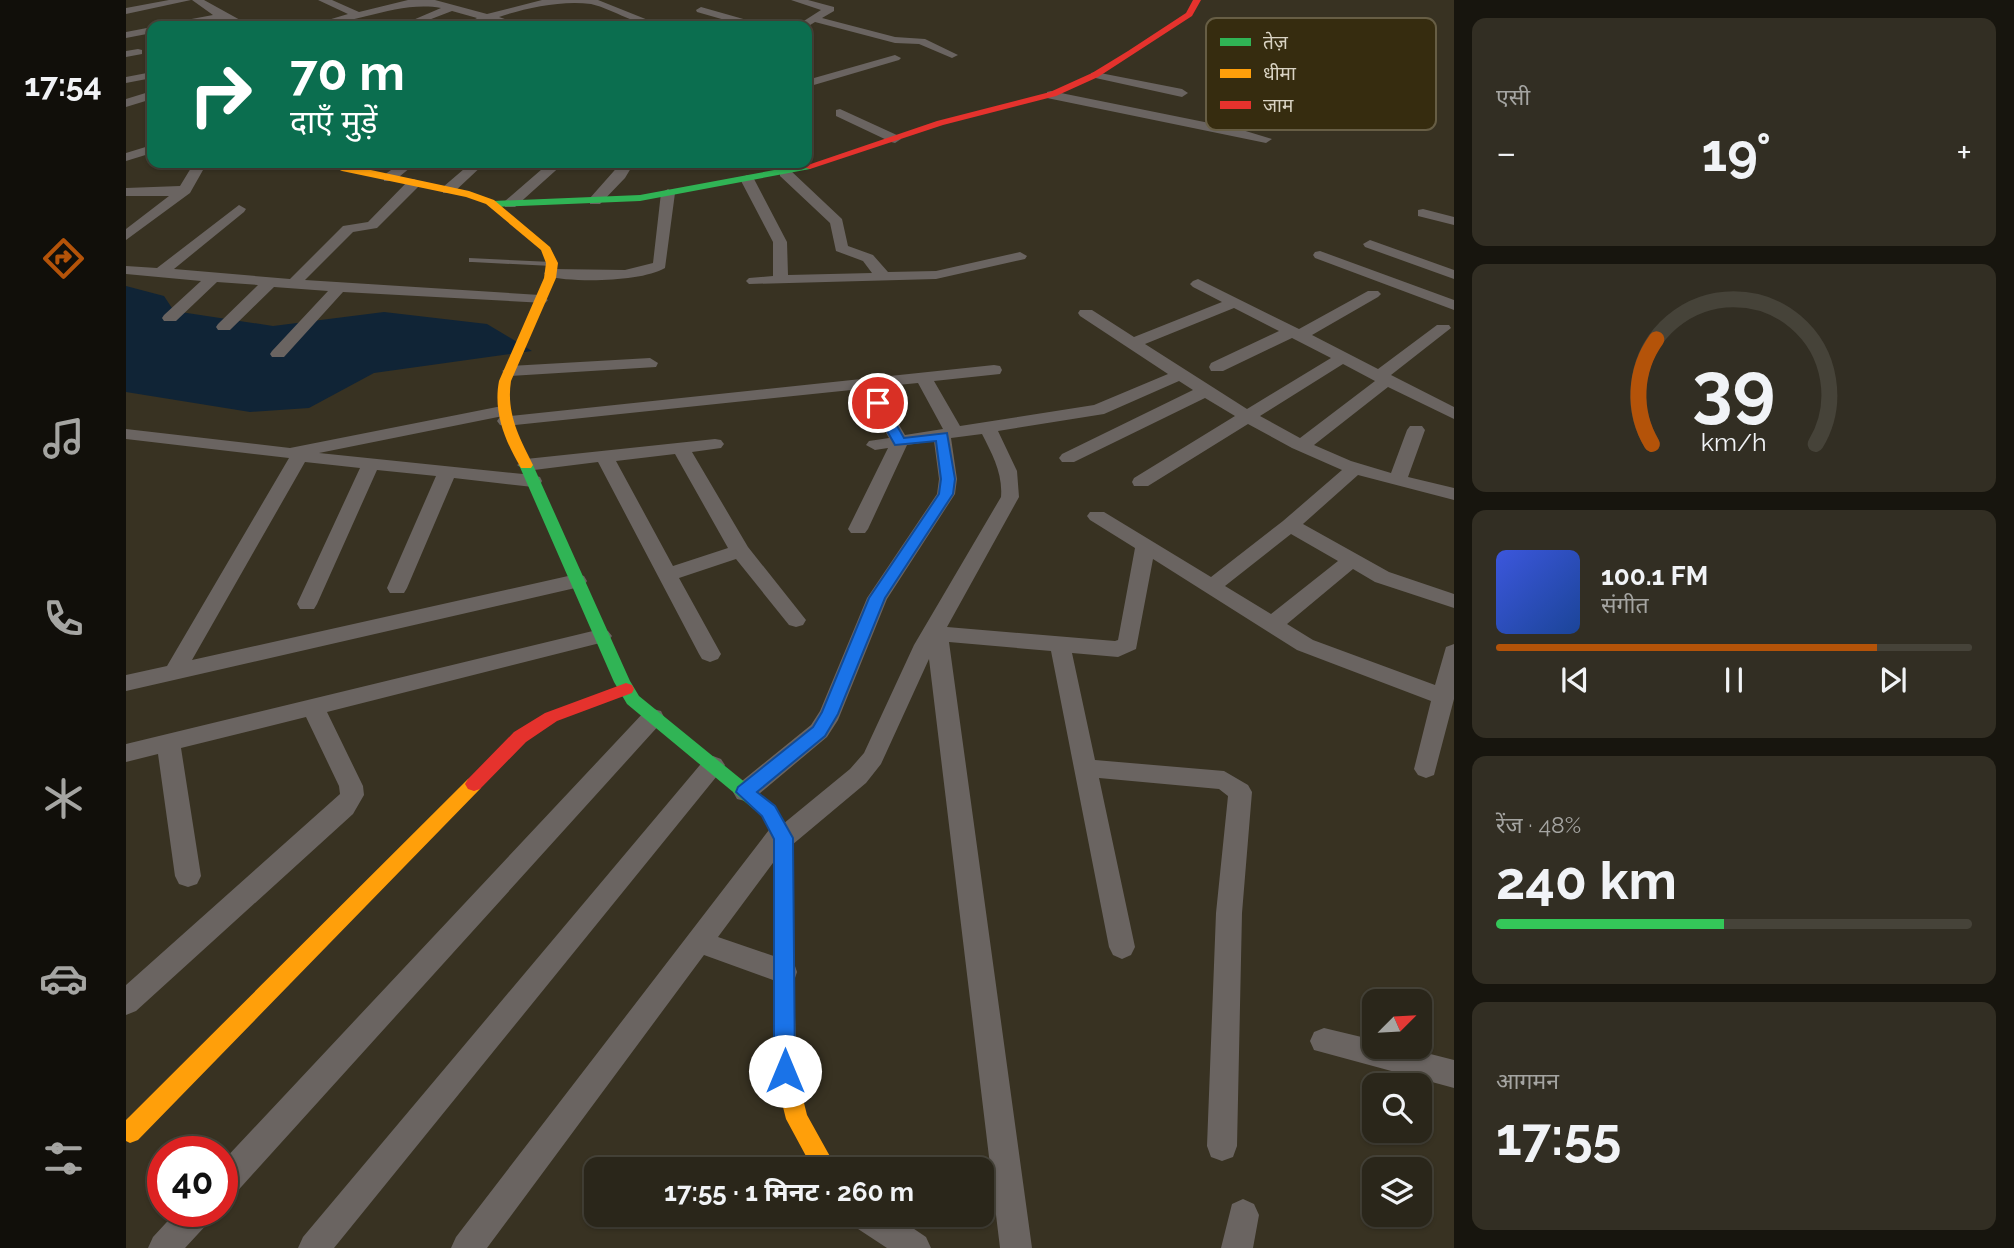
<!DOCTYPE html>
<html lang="hi">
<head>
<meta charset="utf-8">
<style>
	body { margin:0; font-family:Raleway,"Noto Sans Devanagari",sans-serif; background:#322e23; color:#f1f3f6; height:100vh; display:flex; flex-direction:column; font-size:26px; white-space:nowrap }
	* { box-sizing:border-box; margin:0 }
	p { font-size:23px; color:#a5a5a2 }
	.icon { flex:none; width:38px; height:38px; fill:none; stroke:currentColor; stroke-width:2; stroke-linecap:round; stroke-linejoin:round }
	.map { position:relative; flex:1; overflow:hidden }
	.side { display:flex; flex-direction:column; gap:18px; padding:18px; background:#17150e; width:560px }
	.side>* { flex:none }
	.top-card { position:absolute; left:21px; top:21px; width:665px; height:147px; border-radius:14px; box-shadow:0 2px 5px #0004,0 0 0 2px #464339; background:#0b6e4f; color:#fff; overflow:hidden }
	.needle { width:46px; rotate:66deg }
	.controls { position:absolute; left:1236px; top:989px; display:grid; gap:14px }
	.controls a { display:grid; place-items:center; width:70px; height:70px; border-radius:14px; background:#2a261a; box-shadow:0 2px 5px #0004,0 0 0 2px #464339; font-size:35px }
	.speed { position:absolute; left:21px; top:1136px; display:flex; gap:14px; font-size:35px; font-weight:700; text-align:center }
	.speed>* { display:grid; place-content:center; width:91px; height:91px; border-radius:50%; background:#2a261a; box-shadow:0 2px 5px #0004,0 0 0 2px #464339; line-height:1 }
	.speed .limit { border:10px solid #d22; background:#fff; color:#111 }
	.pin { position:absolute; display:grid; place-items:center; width:60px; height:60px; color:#fff; margin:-30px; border:4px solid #fff; border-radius:50%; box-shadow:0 2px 7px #0007 }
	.me { position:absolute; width:77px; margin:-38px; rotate:0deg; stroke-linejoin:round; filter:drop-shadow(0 0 5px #0008) }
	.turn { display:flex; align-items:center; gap:24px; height:147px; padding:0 28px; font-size:32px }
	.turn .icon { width:91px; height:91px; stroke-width:2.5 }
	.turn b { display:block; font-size:49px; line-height:60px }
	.big { font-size:52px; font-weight:700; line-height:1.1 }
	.side .tile { flex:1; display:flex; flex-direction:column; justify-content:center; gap:10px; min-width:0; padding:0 24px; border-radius:14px; background:#322e23 }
	.side .dial { align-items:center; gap:0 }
	.dial svg { height:182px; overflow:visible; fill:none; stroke:#464339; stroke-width:7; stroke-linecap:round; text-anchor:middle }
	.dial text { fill:#f1f3f6; stroke:none }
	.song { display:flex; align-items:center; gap:21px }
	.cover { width:84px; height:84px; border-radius:10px; background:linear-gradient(135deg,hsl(230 70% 55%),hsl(220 70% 35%)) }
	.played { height:7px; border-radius:4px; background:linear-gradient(90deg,#b45309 80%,#464339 80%) }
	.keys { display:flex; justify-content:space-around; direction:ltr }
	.heat { display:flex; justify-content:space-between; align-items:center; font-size:38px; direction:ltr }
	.charge { height:10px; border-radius:5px; background:linear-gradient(90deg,#34c759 48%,#464339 0) }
	.trip { position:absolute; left:458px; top:1157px; width:410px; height:70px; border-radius:14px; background:#2a261a; box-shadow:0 2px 5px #0004,0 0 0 2px #464339; font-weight:700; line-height:70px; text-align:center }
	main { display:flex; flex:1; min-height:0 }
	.tab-bar { display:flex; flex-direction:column; width:126px; justify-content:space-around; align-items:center; background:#110f0a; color:#a5a5a2 }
	.tab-bar .icon { width:49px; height:49px }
	.tab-bar .active { color:#b45309 }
	.tab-bar b { font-size:32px; color:#f1f3f6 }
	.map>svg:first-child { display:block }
</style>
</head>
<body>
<main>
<nav class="tab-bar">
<b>17:54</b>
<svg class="icon active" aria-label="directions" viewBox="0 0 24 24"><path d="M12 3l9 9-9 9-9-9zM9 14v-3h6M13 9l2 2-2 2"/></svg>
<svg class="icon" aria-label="music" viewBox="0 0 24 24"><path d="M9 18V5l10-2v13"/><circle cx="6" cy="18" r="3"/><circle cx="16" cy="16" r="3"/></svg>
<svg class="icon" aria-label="phone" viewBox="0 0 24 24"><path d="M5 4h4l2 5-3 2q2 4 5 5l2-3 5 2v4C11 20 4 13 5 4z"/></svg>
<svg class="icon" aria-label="climate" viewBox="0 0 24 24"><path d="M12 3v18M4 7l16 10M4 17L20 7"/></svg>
<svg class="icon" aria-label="car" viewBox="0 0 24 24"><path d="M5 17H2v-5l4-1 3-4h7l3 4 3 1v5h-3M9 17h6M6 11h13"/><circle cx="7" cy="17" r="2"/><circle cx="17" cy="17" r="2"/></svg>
<svg class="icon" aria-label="filters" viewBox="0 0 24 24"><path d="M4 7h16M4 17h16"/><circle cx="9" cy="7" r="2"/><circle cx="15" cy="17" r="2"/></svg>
</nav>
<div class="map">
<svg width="1328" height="1248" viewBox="0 0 1328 1248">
	<rect width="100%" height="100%" fill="#383222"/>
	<path fill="#102436" d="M0,286L38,296L48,311L147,326L258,312L361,324L406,351L248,373L183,408L124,412L0,392Z"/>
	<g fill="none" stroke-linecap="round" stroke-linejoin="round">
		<path fill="#6a6461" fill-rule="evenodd" d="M343,258L426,262L430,264L426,266L346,262H343Z"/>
		<path fill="#6a6461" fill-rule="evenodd" d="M43,0H65L0,14V8Z
			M66,0H78L125,26C114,26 108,22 97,20C88,18 54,26 39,26L44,23L87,15Z
			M192,0H206L233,12L282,0H309L361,14L416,0H472L537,26C511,27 490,10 465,4C436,0 399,8 373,17L399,26C387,26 376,22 364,21C355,21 346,26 336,26L351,18L326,11L287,26H273L315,8C272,0 226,26 182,26L222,14Z
			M665,0H682L708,7V11L696,18L769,37L799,39L832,55L826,58L793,44L769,43L689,22L681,27L670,26L695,10Z
			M575,7L635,24L636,26H620L571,12L570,10Z
			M571,22L579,26H567Z
			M26,27V33L0,38V32Z
			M12,49L16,50V54L0,57V51Z
			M769,55L775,58L773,60L681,87V80Z
			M26,72V78L0,83V77Z
			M969,72L1056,89L1062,93L1056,97L965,77V73Z
			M26,91V99L0,107V99Z
			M925,91L1113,129L1146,139L1140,143L921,98V92Z
			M714,109L773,136L775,139L769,143L765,142L710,116V110Z
			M26,145V153L0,161V153Z
			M68,163H81L64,193L0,240V229L43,196H0V188L54,186Z
			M275,163H290L268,181H258V175Z
			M345,163H359L327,193H317V187Z
			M423,163H438L389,207H379V201Z
			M495,163H508L499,178L474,204H464V198Z
			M659,169L664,170L716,219L722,246L747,255L762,272L810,271L894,252L901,256L899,259L810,279L623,284L620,281L623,278L647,276V242L614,179L621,175L628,179L661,242L662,275L746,273L737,261L710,251L704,223L654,176V170Z
			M288,179L295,183L293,186L251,228L227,232L179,280L414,295L422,300L419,303L217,292L158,357H146L144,354L146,351L202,291L148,287L104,330H92L90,327L92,324L132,285L91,282L50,321H38L36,318L38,315L75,281L0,274V266L31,268L113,205L120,209L118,212L48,269L164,279L217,226L242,222L283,180Z
			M542,189L549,193L539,268C515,282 447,283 420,276L418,273L425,269L499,270L527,263L535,193Z
			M1297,209L1328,217V225L1292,216V210Z
			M1244,240L1328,270V279L1239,247L1237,244Z
			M1194,251L1328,300V310L1189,258L1187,255L1189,252Z
			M1072,279L1173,329L1242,291H1252L1255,294L1252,297L1186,335L1252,369L1311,325H1323L1325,328L1265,375L1328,407V419L1262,387L1188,445L1225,461L1265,473L1281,430L1284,426H1296L1299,430L1282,477L1328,488V500L1232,475L1177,524L1263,572L1328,594V608L1249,582L1227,569L1161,624L1187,640L1309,685L1320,647L1328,644V699L1308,775L1300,778L1292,775L1288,769L1305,701L1171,650L1027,559L1010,649L992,657L946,653L969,760L1098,771L1122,785L1126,792L1116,913L1111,1146L1107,1157L1096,1161L1085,1157L1081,1146L1090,913L1102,796L1093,789L973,778L1009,947L1005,955L996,959L987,955L983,947L925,651L823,642L906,1248H874L803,659L755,764L740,783L666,845L658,848L592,937L668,963L671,972L668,981L658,984L578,955L361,1248H325L330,1237L646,826L657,824L724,769L738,753L788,645L875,497C877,473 866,454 856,434L825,438L831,479L829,494L761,599L712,720L701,737L627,799L619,801L611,799L607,792L611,785L685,725L694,711L741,598L811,494L813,479L808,441L781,445L742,529L739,533H725L722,529L762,448L749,450L740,445L743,441L763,438L735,389L380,426L374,425L371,421L374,417L868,365L874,366L876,370L874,374L808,381L834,426L968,405L1042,374L954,316L952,313L954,310H966L1008,337L1096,302L1067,287L1064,284L1067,281ZM1108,308L1153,331L1085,363L1083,367L1085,371H1097L1166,338L1205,358L1121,409L1019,344ZM1217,364L1249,381L1174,438L1134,416ZM1053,381L1067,390L936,454L933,458L936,462H948L1079,398L1109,416L1008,478L1006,482L1008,486H1022L1122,424L1166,448L1216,470L1157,521L1085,577L978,512H964L961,516L964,520L1009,548L992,640L989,641L821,627L893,497L891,471L872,431L978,414ZM792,383L817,429L779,435L751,387ZM1165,534L1212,561L1145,614L1099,586Z
			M524,358L532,363L530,367L384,376L376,371L384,366Z
			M376,406L385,411L382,415L193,453L407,475L414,477L416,481L414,485L407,487L328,478L281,588L278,593H264L261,588L310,476L251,470L191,604L188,609H174L171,604L234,468L179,462L66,660L451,574L458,576L461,581L458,586L0,691V675L41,666L163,458L0,439V429L164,448Z
			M589,439L595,440L598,444L595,448L566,452L622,547L680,620L677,625L670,627L663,625L610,559L553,578L595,654L592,659L584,662L576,659L573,654L472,462L400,471L391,465L400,459ZM549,454L602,548L547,566L490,461Z
			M475,629L482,631L486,636L482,641L201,712L237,786L238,795L227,814L10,1011L0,1015V985L214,794L213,786L180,717L55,748L75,876L71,884L62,887L53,884L49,876L32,754L0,762V744Z
			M527,709L535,711L538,717L535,723L107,1196L96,1200V1162L519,711Z
			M587,756L595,759L599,765L595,771L208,1248H172L177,1237L579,759Z
			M1198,1028L1248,1040V1046H1273L1328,1060V1088L1188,1050L1184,1041L1188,1032Z
			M1117,1199L1128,1204L1133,1215L1127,1248H1095L1106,1204Z
			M51,1211H88L83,1222L59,1248H22L27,1237Z
			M722,1214H766L800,1237L805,1248H761L726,1225Z"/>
		<path fill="#30b455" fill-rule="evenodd" d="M681,164L686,167L684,169L514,201L367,207L362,204L367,201L514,195Z
			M400,461L407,465L504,681L513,696L648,806L666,838L668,963L665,969L658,972L651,969L648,963V838L636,816L501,704L488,682L393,465Z"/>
		<path fill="#ff9f0a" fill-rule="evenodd" d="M199,163H212L343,191L368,200L424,247L432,263L430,278L385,381C380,413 393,437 407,465L405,468H395C379,441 367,412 373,381L418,278L420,263L415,250L360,204L340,197L216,171Z
			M348,777L354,779L357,784L354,789L12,1140L4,1143L0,1141V1120L342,779Z
			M658,954L665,957L668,963L670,1071L681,1115L711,1169H687L660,1119L648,1071V963L651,957Z"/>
		<path fill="#e5322d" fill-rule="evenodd" d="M1067,0H1075L1066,16L972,77L930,96L817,125L684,169L676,167L811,121L924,92L966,73L1002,51L1060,13Z
			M500,683L506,685L508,689L506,693L431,721L400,742L354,789L348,791L342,789L339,784L342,779L388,732L419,713Z"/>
	</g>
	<path fill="#1a73e8" stroke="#114b97" stroke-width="2" d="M752,399L758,403L778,438L821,433L829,479L827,494L759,598L712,714L699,736L631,792L649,806L667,838L669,1071L666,1079L659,1082L651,1079L648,1071V839L636,816L610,792L612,787L687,727L696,712L743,598L813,494L815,479L810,441L769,445L745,403Z"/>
	<rect x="1080" y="18" width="230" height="112" rx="10" fill="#362c0f" stroke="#675e45" stroke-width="2"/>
	<rect x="1094" y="38" width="31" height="8" fill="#30b455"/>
	<rect x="1094" y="69" width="31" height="9" fill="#ff9f0a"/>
	<rect x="1094" y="101" width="31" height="8" fill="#e5322d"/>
	<g font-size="19" fill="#d9d3c3">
		<text x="1137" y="49">तेज़</text>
		<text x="1137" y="80">धीमा</text>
		<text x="1137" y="112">जाम</text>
	</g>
</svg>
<div class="controls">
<a><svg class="needle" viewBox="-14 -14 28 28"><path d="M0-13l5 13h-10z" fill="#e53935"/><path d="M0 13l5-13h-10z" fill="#a5a5a2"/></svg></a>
<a><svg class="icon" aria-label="search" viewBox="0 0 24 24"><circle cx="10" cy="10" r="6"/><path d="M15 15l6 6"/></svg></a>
<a><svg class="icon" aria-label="layers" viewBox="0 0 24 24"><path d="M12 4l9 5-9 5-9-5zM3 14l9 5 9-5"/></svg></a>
</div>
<div class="speed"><div class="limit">40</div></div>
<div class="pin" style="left:752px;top:403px;background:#d93025"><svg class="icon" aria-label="arrive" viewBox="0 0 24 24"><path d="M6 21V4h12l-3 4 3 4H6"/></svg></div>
<svg class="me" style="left:659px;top:1071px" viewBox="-20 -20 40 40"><circle r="19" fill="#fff"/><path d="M0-13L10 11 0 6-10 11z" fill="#1a73e8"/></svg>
<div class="trip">17:55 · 1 मिनट · 260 m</div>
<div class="top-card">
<div class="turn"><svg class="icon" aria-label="right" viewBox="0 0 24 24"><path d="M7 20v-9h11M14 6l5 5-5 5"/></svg><div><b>70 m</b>दाएँ मुड़ें</div></div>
</div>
</div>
<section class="side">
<div class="tile"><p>एसी</p>
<div class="heat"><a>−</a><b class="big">19°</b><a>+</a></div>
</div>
<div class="tile dial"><svg viewBox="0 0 100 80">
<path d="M14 69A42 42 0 1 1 86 69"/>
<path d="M14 69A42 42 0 0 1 16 23" stroke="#b45309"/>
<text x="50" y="56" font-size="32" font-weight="700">39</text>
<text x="50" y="72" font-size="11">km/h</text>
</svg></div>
<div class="tile">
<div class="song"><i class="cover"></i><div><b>100.1 FM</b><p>संगीत</p></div></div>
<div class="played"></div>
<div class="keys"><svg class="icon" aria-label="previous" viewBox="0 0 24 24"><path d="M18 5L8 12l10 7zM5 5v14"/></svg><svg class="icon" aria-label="pause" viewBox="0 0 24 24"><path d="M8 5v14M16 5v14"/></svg><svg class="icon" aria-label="next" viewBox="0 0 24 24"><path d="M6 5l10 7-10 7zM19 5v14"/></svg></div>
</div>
<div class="tile"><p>रेंज · 48%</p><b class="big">240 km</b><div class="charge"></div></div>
<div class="tile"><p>आगमन</p><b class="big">17:55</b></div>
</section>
</main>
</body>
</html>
